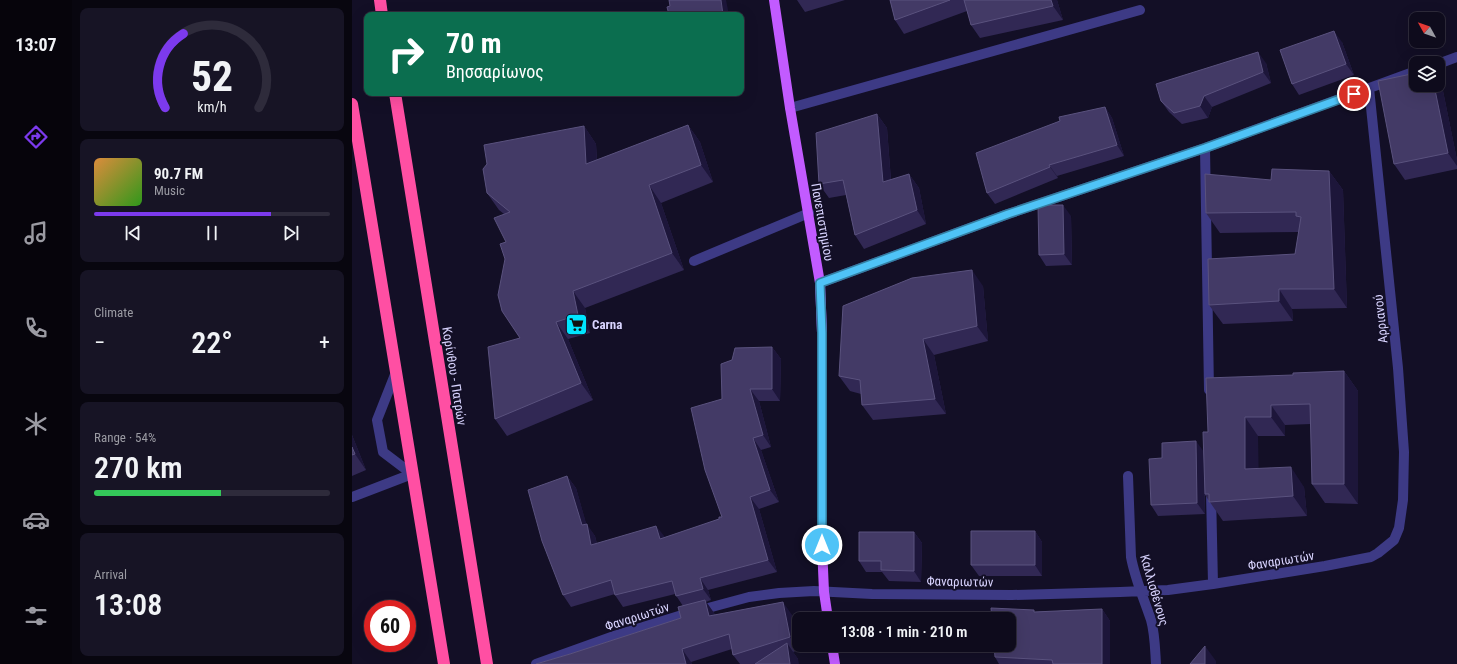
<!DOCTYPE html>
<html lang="en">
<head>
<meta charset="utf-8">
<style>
	body { margin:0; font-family:"Roboto Condensed",sans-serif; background:#171425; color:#f1f3f6; height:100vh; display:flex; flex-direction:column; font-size:15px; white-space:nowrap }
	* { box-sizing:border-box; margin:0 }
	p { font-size:13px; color:#9b9ba3 }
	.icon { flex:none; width:22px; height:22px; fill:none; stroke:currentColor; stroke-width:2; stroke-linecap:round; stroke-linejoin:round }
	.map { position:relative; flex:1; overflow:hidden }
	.drawer { display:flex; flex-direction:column; gap:8px; padding:8px; background:#08060f; width:280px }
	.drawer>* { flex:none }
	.guide { position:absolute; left:12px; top:12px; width:380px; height:84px; border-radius:8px; box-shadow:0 4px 16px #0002,0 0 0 1px #2e2b3b; background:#0b6e4f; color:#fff; overflow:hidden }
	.needle { width:26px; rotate:310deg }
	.buttons { position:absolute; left:1057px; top:12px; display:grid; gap:8px }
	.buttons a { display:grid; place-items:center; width:36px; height:36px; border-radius:8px; background:#0e0b1c; box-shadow:0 4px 16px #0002,0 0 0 1px #2e2b3b; font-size:20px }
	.speed { position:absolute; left:12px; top:600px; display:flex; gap:8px; font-size:20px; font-weight:700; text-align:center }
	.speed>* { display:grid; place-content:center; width:52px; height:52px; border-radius:50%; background:#0e0b1c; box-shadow:0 4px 16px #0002,0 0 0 1px #2e2b3b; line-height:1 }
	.speed .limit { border:6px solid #d22; background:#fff; color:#111 }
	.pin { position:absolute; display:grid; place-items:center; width:34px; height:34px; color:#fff; margin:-17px; border:2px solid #fff; border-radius:50%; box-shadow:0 1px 4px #0007 }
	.me { position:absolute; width:44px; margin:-22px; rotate:0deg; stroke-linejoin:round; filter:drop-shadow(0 0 3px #0008) }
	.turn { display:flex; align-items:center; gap:14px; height:84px; padding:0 16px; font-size:18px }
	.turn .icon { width:52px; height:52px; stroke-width:2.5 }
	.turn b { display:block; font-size:28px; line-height:34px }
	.big { font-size:30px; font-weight:600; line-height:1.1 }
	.drawer .widget { flex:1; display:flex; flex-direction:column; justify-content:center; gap:6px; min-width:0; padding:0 14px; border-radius:8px; background:#171425 }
	.drawer .dial { align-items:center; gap:0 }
	.dial svg { height:104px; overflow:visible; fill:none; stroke:#2e2b3b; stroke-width:7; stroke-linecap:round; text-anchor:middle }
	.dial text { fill:#f1f3f6; stroke:none }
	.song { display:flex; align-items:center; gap:12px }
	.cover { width:48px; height:48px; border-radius:6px; background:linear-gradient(135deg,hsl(30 70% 55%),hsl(110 70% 35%)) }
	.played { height:4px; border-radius:2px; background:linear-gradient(90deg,#7c3aed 75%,#2e2b3b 75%) }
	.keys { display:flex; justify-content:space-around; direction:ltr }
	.heat { display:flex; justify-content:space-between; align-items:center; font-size:22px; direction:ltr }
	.charge { height:6px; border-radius:3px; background:linear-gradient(90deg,#34c759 54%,#2e2b3b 0) }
	.trip { position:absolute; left:440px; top:612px; width:224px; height:40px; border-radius:8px; background:#0e0b1c; box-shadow:0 4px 16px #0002,0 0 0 1px #2e2b3b; font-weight:600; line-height:40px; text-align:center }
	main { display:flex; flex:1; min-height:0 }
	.tab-bar { display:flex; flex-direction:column; width:72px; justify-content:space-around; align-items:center; background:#06040b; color:#9b9ba3 }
	.tab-bar .icon { width:28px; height:28px }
	.tab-bar .current { color:#7c3aed }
	.tab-bar b { font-size:18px; color:#f1f3f6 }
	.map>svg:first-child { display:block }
</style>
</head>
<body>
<main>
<nav class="tab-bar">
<b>13:07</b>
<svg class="icon current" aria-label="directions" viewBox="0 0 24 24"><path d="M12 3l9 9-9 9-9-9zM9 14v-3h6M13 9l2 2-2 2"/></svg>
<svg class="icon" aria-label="music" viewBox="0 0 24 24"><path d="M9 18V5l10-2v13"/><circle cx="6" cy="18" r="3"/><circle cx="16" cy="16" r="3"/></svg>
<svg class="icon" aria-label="phone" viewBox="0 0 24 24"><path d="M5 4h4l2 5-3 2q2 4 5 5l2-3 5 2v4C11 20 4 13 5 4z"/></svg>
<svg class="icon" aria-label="climate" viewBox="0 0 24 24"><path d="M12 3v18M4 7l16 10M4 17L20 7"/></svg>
<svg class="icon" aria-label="car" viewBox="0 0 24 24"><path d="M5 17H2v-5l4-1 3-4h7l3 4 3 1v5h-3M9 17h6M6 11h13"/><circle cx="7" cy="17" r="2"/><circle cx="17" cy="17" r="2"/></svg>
<svg class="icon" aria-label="filters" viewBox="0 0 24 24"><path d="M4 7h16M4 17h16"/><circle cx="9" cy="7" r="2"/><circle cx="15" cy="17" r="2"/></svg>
</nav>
<section class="drawer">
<div class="widget dial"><svg viewBox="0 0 100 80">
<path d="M14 69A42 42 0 1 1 86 69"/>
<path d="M14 69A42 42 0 0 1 28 12" stroke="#7c3aed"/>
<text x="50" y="56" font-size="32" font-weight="700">52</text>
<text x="50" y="72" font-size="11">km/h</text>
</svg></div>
<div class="widget">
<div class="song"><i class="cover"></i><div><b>90.7 FM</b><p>Music</p></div></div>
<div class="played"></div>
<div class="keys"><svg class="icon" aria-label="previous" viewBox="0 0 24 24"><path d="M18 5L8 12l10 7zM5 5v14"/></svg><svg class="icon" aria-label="pause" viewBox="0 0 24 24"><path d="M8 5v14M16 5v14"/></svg><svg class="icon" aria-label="next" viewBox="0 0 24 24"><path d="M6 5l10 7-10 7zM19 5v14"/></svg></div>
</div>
<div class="widget"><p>Climate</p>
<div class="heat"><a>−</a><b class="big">22°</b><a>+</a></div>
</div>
<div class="widget"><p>Range · 54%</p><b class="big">270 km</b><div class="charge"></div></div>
<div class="widget"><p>Arrival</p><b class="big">13:08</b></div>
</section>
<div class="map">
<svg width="1105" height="664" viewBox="0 0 1105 664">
	<rect width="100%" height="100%" fill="#130f26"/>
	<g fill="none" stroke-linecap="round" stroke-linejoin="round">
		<path stroke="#3d3a85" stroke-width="10" d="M342,261L457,213
			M44,372L25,420L31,452L60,474
			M0,497L60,474"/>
		<path stroke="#3d3a85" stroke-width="10" d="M1086,64L1105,57
			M438,108L788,10
			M853,148L857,390
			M468,283L656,214L853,148L1064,71
			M776,476L779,557C783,579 792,599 799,620C803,634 803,649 804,664
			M859,492L861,584
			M184,664L262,636L330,615L397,597L427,593L462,591L520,594L660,595L768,592L816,590L861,584L973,566L1019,557L1026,553L1042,540L1047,528L1051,500L1052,452L1046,368L1017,88"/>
		<path stroke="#c25bff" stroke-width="10" d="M422,0L438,108L468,283L470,333V545L472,592L476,619
			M480,645L483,664"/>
		<path stroke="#ff4fa3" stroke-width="12" d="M28,0L30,15
			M43,93L135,664
			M0,104L92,664"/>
	</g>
	<path fill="#312854" d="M445,0H493L453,12Z
		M538,0H705L711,20L628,38L619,25L615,11L552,34L543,20Z
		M990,42L1002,75L947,95L940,84Z
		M914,63L919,83L860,107L856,118L830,124L817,112L809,101Z
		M1086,80L1090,86L1105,160V169L1053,180L1042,164L1086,85Z
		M753,107L760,118L772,156L705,176L706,178L643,204L635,193Z
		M525,114L535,128L539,180L557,174L567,188L574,224L512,249L503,235L494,195L477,198L467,184Z
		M336,125L348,142L361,182L309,203L332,270L233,308L238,333L216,339L241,400L155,436L143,419L168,338L153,259L154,242L152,214L147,210L135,193L232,126L244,144L245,160Z
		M977,171L991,190L995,308L940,309L941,321L871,324L857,305L943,254L947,232L868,233L854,213L919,180Z
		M719,216L720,265L694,266L687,255Z
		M631,286L636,341L582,355L594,414L521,420L510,405L509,394L498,391L487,376Z
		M420,347L429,359L428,401H407L419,447L409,450L427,502L407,509L425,572L356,590L359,600L354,602L362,613L363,615H440L447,650L441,652L446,659L402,664H388L381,655L380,649L339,662L340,664H184L218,654L329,618L331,606L323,594L271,607L263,595V594L219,607L211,595L215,476L224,488L234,524L243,536L245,544L313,538L367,519L370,517V399Z
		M992,371L1006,391V504L973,503L960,484L959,424L933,425V436H906V468L952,487L955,516L871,521L853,495V514L806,516L799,505L810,458L852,452L856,432L941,375Z
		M0,435L14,470L0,476Z
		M683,531L690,542V576H627L619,565Z
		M562,532L570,543L569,582L537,581L530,572H514L507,561Z
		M750,609L758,621V664H647L643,657L683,612Z"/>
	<path fill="#1d163a" d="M369,0H374L377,15H371Z
		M699,0H705L711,20L701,6Z
		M982,31L990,42L1002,75L994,64Z
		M906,52L914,63L919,83L911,72Z
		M1086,80L1090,86L1105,160V166L1096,153L1082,85H1086Z
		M852,96L860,107L856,118L848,106Z
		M753,107L760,118L772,156L765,145Z
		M525,114L535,128L540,196L531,182Z
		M336,125L348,142L361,182L349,165Z
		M232,126L244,144L246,181L234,164Z
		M697,165L705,176L706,178L698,167Z
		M977,171L991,190L995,308L982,289Z
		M557,174L567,188L574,224L565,210Z
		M297,185L309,203L332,270L320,253Z
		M711,205L719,216L720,265L712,254Z
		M620,270L631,286L636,341L625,326Z
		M927,289L940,309L941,321L927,301Z
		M221,291L233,308L238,333L226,315Z
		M204,322L216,339L241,400L229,383Z
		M571,339L582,355L594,414L583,399Z
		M420,347L429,359L428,401L420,389Z
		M992,371L1006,391V504L992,484Z
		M398,389L407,401L419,447L411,435Z
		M919,405L933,425V436L919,417Z
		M893,417L906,436L907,488L893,469Z
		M0,435L14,470L3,454L0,447Z
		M401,438L409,450L427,502L418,490Z
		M844,441L852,452L853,514L845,503Z
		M939,467L952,487L955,516L941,496Z
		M215,476L224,488L235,526V524L243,536L248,557L239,545L230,525Z
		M398,497L407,509L425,572L416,560Z
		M304,526L313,537L308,539Z
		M683,531L690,542V576L683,565Z
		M562,532L570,543L569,582L562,571Z
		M348,578L356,590L359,600L351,589Z
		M353,600L362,613L366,629L357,616Z
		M431,602L440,615L447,650L438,637Z
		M750,609L758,621V664H750Z
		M435,643L446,659L447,664H438Z
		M853,646L864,661V664H853Z
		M330,649L339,662L340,664H334Z"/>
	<path fill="#433a66" stroke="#5a527e" d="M317,0H369L371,15H317L315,7L318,6Z
		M538,0H598L543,20Z
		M612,0H699L701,6L619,25Z
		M982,31L994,64L940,84L928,50Z
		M906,52L911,72L852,96L848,106L822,113L809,101L804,84Z
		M1064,73V85H1082L1096,153L1042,164L1026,81Z
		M753,107L765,145L697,165L698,167L635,193L624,153L708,121L707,117Z
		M525,114L531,182L557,174L565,210L503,235L491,180L467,184L464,133Z
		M336,125L349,165L297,185L320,253L221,291L226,315L204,322L229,383L143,419L136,347L168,338L150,311L146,295L153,259L148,244L154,242L142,218L158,212L135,193L131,169L135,164L132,145L232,126L234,164Z
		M920,169L977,171L982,289H927V301L857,305L856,259L943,254L949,217L944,216V212L854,213L853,174L919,180Z
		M686,205H711L712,254L687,255Z
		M620,270L625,326L571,339L583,399L510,405L508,380L487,376L491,306L560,278Z
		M420,347V389H398L411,435L401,438L418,490L398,497L416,560L348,578L351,589L324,596L320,581L263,595L259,580L211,595L190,541L176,490L215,476L230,525L235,524L239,545L304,526L308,539L367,519V517H370L353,470L339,408L370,399L369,364L380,360L383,348Z
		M992,371V484H960L958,404L919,405V417H893V469L939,467L941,496L857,502V494H853L851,432H856L854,378L941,375V373Z
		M844,441L845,503L799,505L797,459L810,458V443Z
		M0,447L3,454L0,455Z
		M619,531H683V565H619Z
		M507,532H562V571L529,570V561H507Z
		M353,600L357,616L431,602L438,637L381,655L377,634L330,649L334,664H184L218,654L329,618L326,607Z
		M639,608L682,610V612L750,609V664H701L700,660L643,657L642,645H657V619H640Z
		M435,643L438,664H403Z
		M853,646V664H838Z"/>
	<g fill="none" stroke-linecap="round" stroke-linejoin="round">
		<defs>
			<path id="route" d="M470,545V333L468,283L656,214L853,148L1002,94"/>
		</defs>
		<use href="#route" stroke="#337fa1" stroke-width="10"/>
		<use href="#route" stroke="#4fc3f7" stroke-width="7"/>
	</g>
	<defs>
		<symbol id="supermarket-square" viewBox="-11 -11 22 22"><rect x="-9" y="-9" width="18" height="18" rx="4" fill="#00e5ff" stroke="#130f26"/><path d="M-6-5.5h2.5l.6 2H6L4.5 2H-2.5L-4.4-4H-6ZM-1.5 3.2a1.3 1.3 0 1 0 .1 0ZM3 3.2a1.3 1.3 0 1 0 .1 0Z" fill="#111"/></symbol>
	</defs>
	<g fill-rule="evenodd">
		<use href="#supermarket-square" x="212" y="312" width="25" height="25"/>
	</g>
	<g text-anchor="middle" stroke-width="4" stroke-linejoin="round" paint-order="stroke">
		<g font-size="13" fill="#d9d4ff" stroke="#130f26">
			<text transform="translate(471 222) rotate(80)" y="5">Πανεπιστημίου</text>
			<text transform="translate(1028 319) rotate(-96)" y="5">Αρριανού</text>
			<text transform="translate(103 376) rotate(81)" y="5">Κορίνθου - Πατρών</text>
			<text transform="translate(929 560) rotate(-9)" y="5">Φαναριωτών</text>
			<text transform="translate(608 581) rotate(1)" y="5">Φαναριωτών</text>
			<text transform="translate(803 590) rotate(74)" y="5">Καλλισθένους</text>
			<text transform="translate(285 616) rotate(-18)" y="5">Φαναριωτών</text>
		</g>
		<g font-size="13" font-weight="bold" fill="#d9d4ff" stroke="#130f26" text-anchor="start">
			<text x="240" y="329">Carna</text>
		</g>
	</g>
</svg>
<div class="buttons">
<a><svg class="needle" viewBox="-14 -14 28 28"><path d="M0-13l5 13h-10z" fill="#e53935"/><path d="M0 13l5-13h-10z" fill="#9b9ba3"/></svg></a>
<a><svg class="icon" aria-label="layers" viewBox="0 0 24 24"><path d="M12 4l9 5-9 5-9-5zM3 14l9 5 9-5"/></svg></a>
</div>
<div class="speed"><div class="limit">60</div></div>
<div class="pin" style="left:1002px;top:94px;background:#d93025"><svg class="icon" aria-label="arrive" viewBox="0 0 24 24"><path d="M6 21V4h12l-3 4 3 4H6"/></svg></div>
<svg class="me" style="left:470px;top:545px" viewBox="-20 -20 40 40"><circle r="17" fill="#4fc3f7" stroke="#fff" stroke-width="3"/><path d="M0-11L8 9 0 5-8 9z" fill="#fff"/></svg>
<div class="trip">13:08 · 1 min · 210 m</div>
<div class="guide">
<div class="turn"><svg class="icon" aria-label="right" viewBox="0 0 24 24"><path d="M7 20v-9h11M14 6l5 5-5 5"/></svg><div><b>70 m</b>Βησσαρίωνος</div></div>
</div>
</div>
</main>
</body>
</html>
